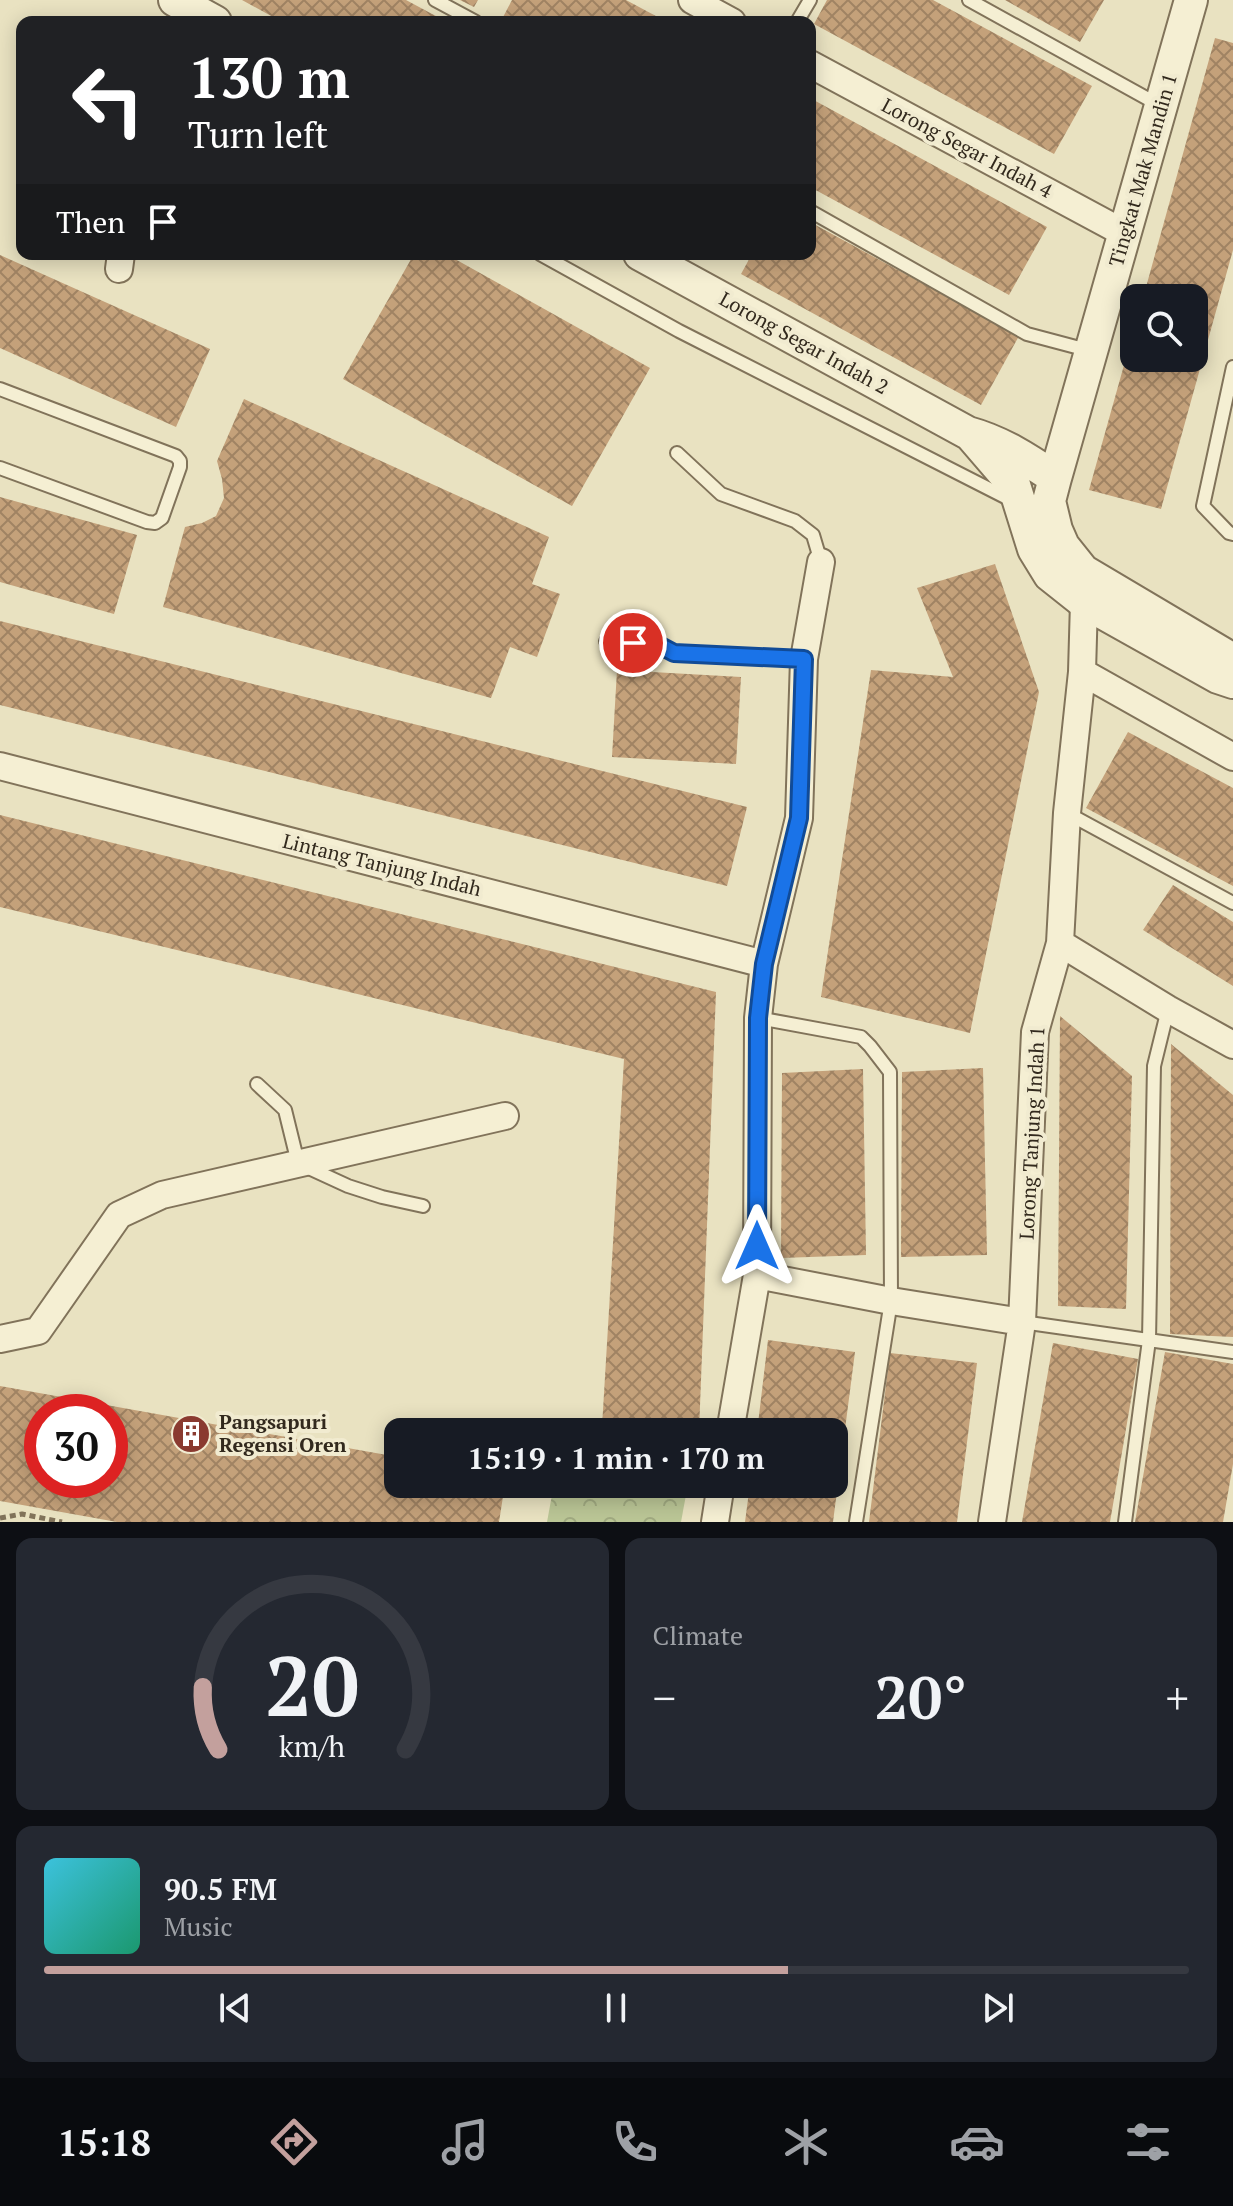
<!DOCTYPE html>
<html lang="en">
<head>
<meta charset="utf-8">
<style>
	body { margin:0; font-family:"PT Serif",serif; background:#242831; color:#f1f3f6; height:100vh; display:flex; flex-direction:column; font-size:30px; white-space:nowrap }
	* { box-sizing:border-box; margin:0 }
	p { font-size:26px; color:#9ea1a6 }
	.icon { flex:none; width:44px; height:44px; fill:none; stroke:currentColor; stroke-width:2; stroke-linecap:round; stroke-linejoin:round }
	.map { position:relative; height:1522px; overflow:hidden }
	.panel { display:flex; flex-direction:column; gap:16px; padding:16px; background:#0d0f14; flex:1 }
	.panel>* { flex:none }
	.top-card { position:absolute; left:16px; top:16px; width:800px; height:244px; border-radius:16px; box-shadow:0 4px 20px #0003; background:#202124; color:#fff; overflow:hidden }
	.tools { position:absolute; left:1120px; top:284px; display:grid; gap:16px }
	.tools a { display:grid; place-items:center; width:88px; height:88px; border-radius:16px; background:#171b24; box-shadow:0 4px 20px #0003; font-size:40px }
	.speed { position:absolute; left:24px; top:1394px; display:flex; gap:16px; font-size:40px; font-weight:700; text-align:center }
	.speed>* { display:grid; place-content:center; width:104px; height:104px; border-radius:50%; background:#171b24; box-shadow:0 4px 20px #0003; line-height:1 }
	.speed .limit { border:12px solid #d22; background:#fff; color:#111 }
	.pin { position:absolute; display:grid; place-items:center; width:68px; height:68px; color:#fff; margin:-34px; border:4px solid #fff; border-radius:50%; box-shadow:0 2px 8px #0007 }
	.me { position:absolute; width:88px; margin:-44px; rotate:0deg; stroke-linejoin:round; filter:drop-shadow(0 0 6px #0008) }
	.turn { display:flex; align-items:center; gap:28px; height:168px; padding:0 40px; font-size:36px }
	.turn .icon { width:104px; height:104px; stroke-width:2.5 }
	.turn b { display:block; font-size:56px; line-height:68px }
	.then { display:flex; align-items:center; height:76px; padding:0 40px; background:#0003; gap:16px; font-size:30px }
	.big { font-size:60px; font-weight:800; line-height:1.1 }
	.panel .card { flex:1; display:flex; flex-direction:column; justify-content:center; gap:12px; min-width:0; padding:0 28px; border-radius:16px; background:#242831 }
	.panel .dial { align-items:center; gap:0 }
	.dial svg { height:208px; overflow:visible; fill:none; stroke:#363941; stroke-width:7; stroke-linecap:round; text-anchor:middle }
	.dial text { fill:#f1f3f6; stroke:none }
	.song { display:flex; align-items:center; gap:24px }
	.cover { width:96px; height:96px; border-radius:12px; background:linear-gradient(135deg,hsl(190 70% 55%),hsl(160 70% 35%)) }
	.played { height:8px; border-radius:4px; background:linear-gradient(90deg,#c3a09d 65%,#363941 65%) }
	.keys { display:flex; justify-content:space-around; direction:ltr }
	.heat { display:flex; justify-content:space-between; align-items:center; font-size:44px; direction:ltr }
	.panel .tiles { flex:1; display:grid; gap:16px; grid-template-columns:1fr 1fr }
	.card:last-child { grid-column:span 2 }
	.trip { position:absolute; left:384px; top:1418px; width:464px; height:80px; border-radius:16px; background:#171b24; box-shadow:0 4px 20px #0003; font-weight:800; line-height:80px; text-align:center }
	.tab-bar { display:flex; height:128px; justify-content:space-around; align-items:center; background:#090b0e; color:#9ea1a6 }
	.tab-bar .icon { width:56px; height:56px }
	.tab-bar .current { color:#c3a09d }
	.tab-bar b { font-size:36px; color:#f1f3f6 }
	.map>svg:first-child { display:block }
</style>
</head>
<body>
<div class="map">
<svg width="1233" height="1522" viewBox="0 0 1233 1522">
	<defs>
		<pattern id="forest-crowns" width="20" height="18" patternUnits="userSpaceOnUse" patternTransform="scale(2)"><rect width="20" height="18" fill="#bbc696"/><path d="M2 6a3 3 0 1 1 6 0M12 15a3 3 0 1 1 6 0" fill="none" stroke="#a1aa81"/></pattern>
		<pattern id="building-cross-hatch" width="8" height="8" patternUnits="userSpaceOnUse" patternTransform="scale(2)"><rect width="8" height="8" fill="#c4a17a"/><path d="M0 0l8 8M0 8l8-8" fill="none" stroke="#a08363"/></pattern>
	</defs>
	<rect width="100%" height="100%" fill="#e9e2c1"/>
	<path fill="url(#forest-crowns)" d="M554,1484H688L681,1522H547Z"/>
	<path fill="url(#building-cross-hatch)" fill-rule="evenodd" d="M242,0H406L447,22H282Z
		M460,0H478L474,7Z
		M512,0H626L667,22H502L501,21Z
		M827,0H933L1092,86L1054,154L814,24Z
		M1005,0H1104L1080,42Z
		M1215,38L1233,43V250L1161,509L1089,490L1133,333L1134,358H1194V298H1143Z
		M810,98L1047,227L1009,295L810,187Z
		M810,222L1019,336L981,405L741,274L752,254H810Z
		M414,254H446L650,368L572,506L343,379Z
		M0,255L210,349L176,427L0,348Z
		M244,399L549,537L532,584L560,594L537,657L510,647L491,698L163,607L185,527L202,523L216,516L224,498L222,479L217,461Z
		M0,497L137,535L114,614L0,582Z
		M995,564L1039,692L970,1033L821,997L871,670L953,677L917,588Z
		M0,621L747,807L727,886L0,705Z
		M617,670L741,677L736,764L612,757Z
		M1128,732L1233,788V886L1086,808Z
		M0,815L716,992L699,1432H635L602,1427L624,1059L0,907Z
		M1173,885L1233,922V986L1143,930Z
		M1060,1016L1132,1076L1126,1309L1058,1306Z
		M1171,1044L1233,1095V1337L1170,1334Z
		M983,1068L987,1255L901,1257L902,1072Z
		M863,1069L866,1255L781,1258L782,1073Z
		M768,1340L855,1352L833,1522H745L750,1484H834V1432H757Z
		M1053,1343L1138,1359L1110,1522H1022Z
		M1165,1352L1233,1364V1464L1223,1522H1135Z
		M890,1353L977,1363L957,1522H869Z
		M0,1386L398,1457V1484H505L499,1522H117L0,1501ZM42,1412H110V1480H42Z"/>
	<g fill="none" stroke-linecap="round" stroke-linejoin="round">
		<defs>
			<path id="service" d="M435,0L476,22
				M969,0L1159,105
				M797,22L810,0
				M810,211L1027,334L1091,351
				M540,254L679,331L1015,502
				M1233,367L1203,506L1229,533L1233,534
				M0,389L176,456L180,461V467L162,518L155,523L147,522L0,468
				M677,453L721,494L795,521L813,535L821,562
				M606,641L659,645L674,653L804,659
				M1067,813L1233,903
				M758,1018L861,1037L870,1046L890,1072L891,1301L856,1522
				M257,1084L285,1110L298,1163L348,1186L382,1197L423,1206
				M1022,1322L1233,1352
				M1125,1522L1149,1340L1154,1066L1168,1009"/>
			<path id="minor" d="M692,0L732,22
				M810,64L1124,233
				M119,269L121,254
				M1082,672L1233,757
				M0,766L764,964
				M1060,943L1168,1009L1233,1045
				M757,1275L891,1301L1022,1322
				M0,1339L38,1331L119,1215L162,1195L505,1116
				M730,1432L757,1275L758,1018L764,964L799,818L804,659L821,562
				M715,1522L721,1484
				M992,1522L1022,1322L1035,1032L1060,943L1067,813L1082,672L1084,602"/>
			<path id="tertiary" d="M175,0L215,22
				M640,254L968,433C1001,442 1027,459 1055,478L1049,501L1056,530L1063,546L1083,571L1233,660
				M971,435L1014,485L1034,549L1050,575L1084,602L1218,677L1233,682
				M1055,478L1191,0"/>
		</defs>
		<use href="#service" stroke="#81735a" stroke-width="16"/>
		<use href="#minor" stroke="#81735a" stroke-width="30"/>
		<use href="#tertiary" stroke="#81735a" stroke-width="36"/>
		<path stroke="#81735a" stroke-width="5" stroke-dasharray="6 4" stroke-linecap="butt" d="M0,1518L22,1514L62,1522"/>
		<use href="#service" stroke="#f5efd3" stroke-width="12"/>
		<use href="#minor" stroke="#f5efd3" stroke-width="26"/>
		<use href="#tertiary" stroke="#f5efd3" stroke-width="32"/>
	</g>
	<g fill="none" stroke-linecap="round" stroke-linejoin="round">
		<defs>
			<path id="route" d="M633,643L659,645L674,653L804,659L799,818L764,964L758,1018L757,1246"/>
		</defs>
		<use href="#route" stroke="#114b97" stroke-width="20"/>
		<use href="#route" stroke="#1a73e8" stroke-width="14"/>
	</g>
	<defs>
		<symbol id="building-disc" viewBox="-11 -11 22 22"><circle r="9.5" fill="#8a3a30" stroke="#f1ebd0"/><path d="M-4-6H4V6H1V3H-1V6H-4ZM-2.5-4.3h1.7v1.8h-1.7ZM.8-4.3h1.7v1.8H.8ZM-2.5-1h1.7V.8h-1.7ZM.8-1h1.7V.8H.8Z" fill="#fff"/></symbol>
	</defs>
	<g fill-rule="evenodd">
		<use href="#building-disc" x="169" y="1412" width="44" height="44"/>
	</g>
	<g text-anchor="middle" stroke-width="8" stroke-linejoin="round" paint-order="stroke">
		<g font-size="20" fill="#32291d" stroke="#f1ebd0">
			<text transform="translate(967 148) rotate(28)" y="7">Lorong Segar Indah 4</text>
			<text transform="translate(1143 170) rotate(-74)" y="7">Tingkat Mak Mandin 1</text>
			<text transform="translate(804 343) rotate(29)" y="7">Lorong Segar Indah 2</text>
			<text transform="translate(382 865) rotate(14)" y="7">Lintang Tanjung Indah</text>
			<text transform="translate(1032 1133) rotate(-87)" y="7">Lorong Tanjung Indah 1</text>
		</g>
		<g font-size="20" font-weight="bold" fill="#32291d" stroke="#f1ebd0" text-anchor="start">
			<text x="219" y="1429">Pangsapuri<tspan x="219" dy="23">Regensi Oren</tspan></text>
		</g>
	</g>
</svg>
<div class="tools">
<a><svg class="icon" aria-label="search" viewBox="0 0 24 24"><circle cx="10" cy="10" r="6"/><path d="M15 15l6 6"/></svg></a>
</div>
<div class="speed"><div class="limit">30</div></div>
<div class="pin" style="left:633px;top:643px;background:#d93025"><svg class="icon" aria-label="arrive" viewBox="0 0 24 24"><path d="M6 21V4h12l-3 4 3 4H6"/></svg></div>
<svg class="me" style="left:757px;top:1246px" viewBox="-20 -20 40 40"><path d="M0-17L14 15 0 8-14 15z" fill="#1a73e8" stroke="#fff" stroke-width="4"/></svg>
<div class="trip">15:19 · 1 min · 170 m</div>
<div class="top-card">
<div class="turn"><svg class="icon" aria-label="left" viewBox="0 0 24 24"><path d="M17 20v-9H6M10 6l-5 5 5 5"/></svg><div><b>130 m</b>Turn left</div></div>
<div class="then">Then<svg class="icon" aria-label="arrive" viewBox="0 0 24 24"><path d="M6 21V4h12l-3 4 3 4H6"/></svg></div>
</div>
</div>
<section class="panel">
<div class="tiles">
<div class="card dial"><svg viewBox="0 0 100 80">
<path d="M14 69A42 42 0 1 1 86 69"/>
<path d="M14 69A42 42 0 0 1 8 45" stroke="#c3a09d"/>
<text x="50" y="56" font-size="32" font-weight="700">20</text>
<text x="50" y="72" font-size="11">km/h</text>
</svg></div>
<div class="card"><p>Climate</p>
<div class="heat"><a>−</a><b class="big">20°</b><a>+</a></div>
</div>
<div class="card">
<div class="song"><i class="cover"></i><div><b>90.5 FM</b><p>Music</p></div></div>
<div class="played"></div>
<div class="keys"><svg class="icon" aria-label="previous" viewBox="0 0 24 24"><path d="M18 5L8 12l10 7zM5 5v14"/></svg><svg class="icon" aria-label="pause" viewBox="0 0 24 24"><path d="M8 5v14M16 5v14"/></svg><svg class="icon" aria-label="next" viewBox="0 0 24 24"><path d="M6 5l10 7-10 7zM19 5v14"/></svg></div>
</div>
</div>
</section>
<nav class="tab-bar">
<b>15:18</b>
<svg class="icon current" aria-label="directions" viewBox="0 0 24 24"><path d="M12 3l9 9-9 9-9-9zM9 14v-3h6M13 9l2 2-2 2"/></svg>
<svg class="icon" aria-label="music" viewBox="0 0 24 24"><path d="M9 18V5l10-2v13"/><circle cx="6" cy="18" r="3"/><circle cx="16" cy="16" r="3"/></svg>
<svg class="icon" aria-label="phone" viewBox="0 0 24 24"><path d="M5 4h4l2 5-3 2q2 4 5 5l2-3 5 2v4C11 20 4 13 5 4z"/></svg>
<svg class="icon" aria-label="climate" viewBox="0 0 24 24"><path d="M12 3v18M4 7l16 10M4 17L20 7"/></svg>
<svg class="icon" aria-label="car" viewBox="0 0 24 24"><path d="M5 17H2v-5l4-1 3-4h7l3 4 3 1v5h-3M9 17h6M6 11h13"/><circle cx="7" cy="17" r="2"/><circle cx="17" cy="17" r="2"/></svg>
<svg class="icon" aria-label="filters" viewBox="0 0 24 24"><path d="M4 7h16M4 17h16"/><circle cx="9" cy="7" r="2"/><circle cx="15" cy="17" r="2"/></svg>
</nav>
</body>
</html>
